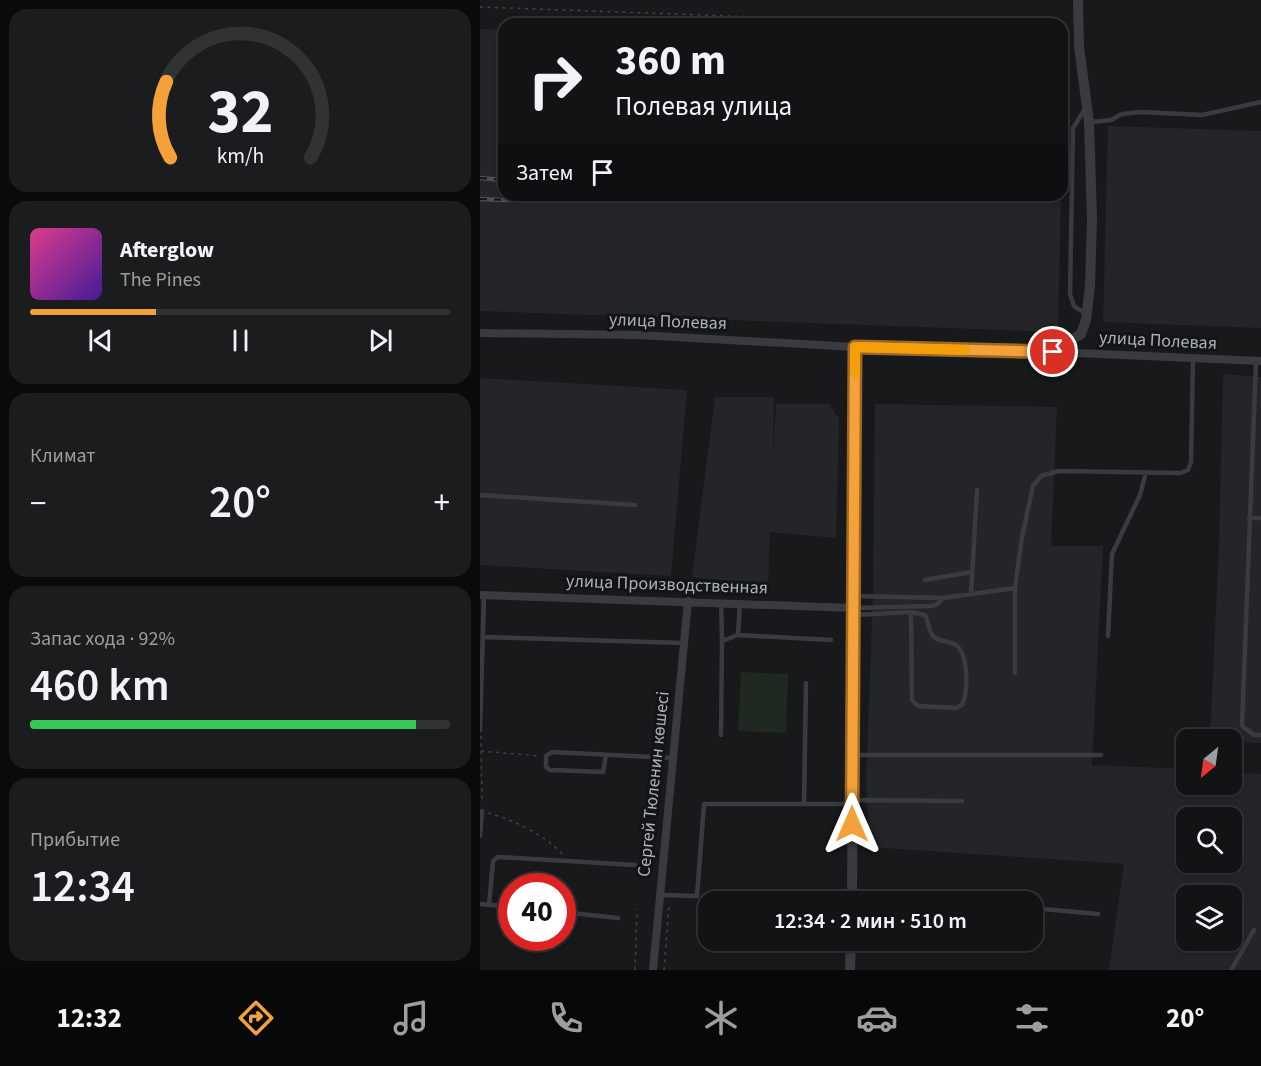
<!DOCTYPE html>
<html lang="ru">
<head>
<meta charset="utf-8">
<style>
	body { margin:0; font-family:"Source Sans 3",sans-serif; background:#1b1c1d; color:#f1f3f6; height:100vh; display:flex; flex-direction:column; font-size:22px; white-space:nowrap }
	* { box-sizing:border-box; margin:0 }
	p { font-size:20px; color:#9c9ea0 }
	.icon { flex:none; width:33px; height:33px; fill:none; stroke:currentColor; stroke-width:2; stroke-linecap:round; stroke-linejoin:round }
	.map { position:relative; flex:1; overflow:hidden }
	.details { display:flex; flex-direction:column; gap:9px; padding:9px; background:#0a0a0b; width:480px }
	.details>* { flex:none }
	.banner { position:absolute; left:18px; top:18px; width:570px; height:183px; border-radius:18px; box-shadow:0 3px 9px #0003,0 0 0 2px #313234; background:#121314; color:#f1f3f6; overflow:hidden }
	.needle { width:39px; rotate:209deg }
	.buttons { position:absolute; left:696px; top:729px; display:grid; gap:12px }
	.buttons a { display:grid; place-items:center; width:66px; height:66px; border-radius:12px; background:#121314; box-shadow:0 3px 9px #0003,0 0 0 2px #313234; font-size:30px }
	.speed { position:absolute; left:18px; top:873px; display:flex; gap:12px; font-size:30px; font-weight:700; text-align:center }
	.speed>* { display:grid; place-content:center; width:78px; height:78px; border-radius:50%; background:#121314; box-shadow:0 3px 9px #0003,0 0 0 2px #313234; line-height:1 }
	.speed .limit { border:9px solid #d22; background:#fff; color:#111 }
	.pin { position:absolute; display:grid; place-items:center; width:51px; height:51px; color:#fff; margin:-26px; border:3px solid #fff; border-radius:50%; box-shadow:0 2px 6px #0007 }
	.me { position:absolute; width:66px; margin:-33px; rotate:0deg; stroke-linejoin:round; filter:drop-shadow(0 0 4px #0008) }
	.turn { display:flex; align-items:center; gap:21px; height:126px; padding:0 18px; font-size:27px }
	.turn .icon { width:78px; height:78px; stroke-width:2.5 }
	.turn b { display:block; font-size:42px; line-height:51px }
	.then { display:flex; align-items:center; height:57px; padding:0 18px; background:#0003; gap:12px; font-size:22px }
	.big { font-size:45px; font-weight:600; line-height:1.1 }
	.details .tile { flex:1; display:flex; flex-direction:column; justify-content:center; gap:9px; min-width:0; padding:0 21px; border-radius:18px; background:#1b1c1d }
	.details .dial { align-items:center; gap:0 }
	.dial svg { height:156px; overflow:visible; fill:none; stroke:#313234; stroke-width:7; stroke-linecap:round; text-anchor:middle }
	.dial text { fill:#f1f3f6; stroke:none }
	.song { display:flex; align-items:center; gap:18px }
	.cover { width:72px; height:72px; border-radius:9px; background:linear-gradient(135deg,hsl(330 70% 55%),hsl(260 70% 35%)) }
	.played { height:6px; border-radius:3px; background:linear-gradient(90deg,#f3a138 30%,#313234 30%) }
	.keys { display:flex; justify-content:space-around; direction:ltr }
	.heat { display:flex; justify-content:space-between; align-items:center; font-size:33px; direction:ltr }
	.charge { height:9px; border-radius:4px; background:linear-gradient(90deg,#34c759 92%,#313234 0) }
	.trip { position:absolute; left:218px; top:891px; width:345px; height:60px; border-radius:18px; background:#121314; box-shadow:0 3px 9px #0003,0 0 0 2px #313234; font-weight:600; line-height:60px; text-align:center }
	.tabs { display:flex; height:96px; justify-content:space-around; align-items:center; background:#070808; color:#9c9ea0 }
	.tabs .icon { width:42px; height:42px }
	.tabs .active { color:#f3a138 }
	.tabs b { font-size:27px; color:#f1f3f6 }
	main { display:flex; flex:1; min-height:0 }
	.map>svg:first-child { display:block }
</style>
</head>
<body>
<main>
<section class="details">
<div class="tile dial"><svg viewBox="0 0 100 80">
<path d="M14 69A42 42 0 1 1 86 69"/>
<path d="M14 69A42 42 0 0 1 12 30" stroke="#f3a138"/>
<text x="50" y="56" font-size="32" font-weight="700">32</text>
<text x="50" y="72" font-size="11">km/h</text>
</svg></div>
<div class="tile">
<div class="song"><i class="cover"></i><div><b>Afterglow</b><p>The Pines</p></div></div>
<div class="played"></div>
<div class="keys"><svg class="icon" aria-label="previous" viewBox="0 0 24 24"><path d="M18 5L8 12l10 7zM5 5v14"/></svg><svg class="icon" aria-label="pause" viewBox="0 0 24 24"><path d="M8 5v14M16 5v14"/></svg><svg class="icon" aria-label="next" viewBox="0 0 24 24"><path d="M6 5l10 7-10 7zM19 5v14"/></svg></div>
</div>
<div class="tile"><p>Климат</p>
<div class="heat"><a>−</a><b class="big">20°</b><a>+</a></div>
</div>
<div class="tile"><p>Запас хода · 92%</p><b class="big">460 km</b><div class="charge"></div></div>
<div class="tile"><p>Прибытие</p><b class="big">12:34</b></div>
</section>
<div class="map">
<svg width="781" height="970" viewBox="0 0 781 970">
	<rect width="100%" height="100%" fill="#18191b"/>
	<path fill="#242528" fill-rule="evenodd" d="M0,29L24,30V195H581L578,332L0,311Z
		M628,126L781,131V328L623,322Z
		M743,374L781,377V743L730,740L739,545Z
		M0,378L207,390L191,576L0,565Z
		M235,397H294L293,458L296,404H349L359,419L356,538L290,532L288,586L212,577Z
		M395,404L577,407L571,546H623L612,765L706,769V784H752V772L781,774V970H629L644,864L389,847L386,782L393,597ZM706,818H752V862H706ZM706,896H752V940H706Z"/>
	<path fill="#202921" d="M261,672L308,674L306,733L258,731Z"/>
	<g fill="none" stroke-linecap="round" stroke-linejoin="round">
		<path stroke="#3f4247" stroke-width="1.5" stroke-dasharray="3 4.5" stroke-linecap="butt" d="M0,7L473,24
			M582,29H589
			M1,736L2,804
			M1,751L59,756
			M8,813C32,819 65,835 82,854
			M155,970L157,909
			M184,970L189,905"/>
		<path stroke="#393b40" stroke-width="4.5" d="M605,109L593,128L590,294L594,306L607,315
			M611,122L631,120L642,114L661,112L722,115L781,102
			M776,361L762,726L774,735H781
			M0,495L155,505
			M769,518H781
			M445,580L491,572
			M491,594L497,490
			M374,596L463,598L535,588
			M241,602L242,641
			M260,603L258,635L351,640
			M373,608L450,606L456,605L463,598
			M375,615L431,612L432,700L438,706L476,708L482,705C488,692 489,655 476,645C469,640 461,643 454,637C448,631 449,622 445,615L431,612
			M628,636L632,554L660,495L666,472
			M3,637L204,643
			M535,673V588L542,537L553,486L561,476L579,471L700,473L708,470L711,462L713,358
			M0,730L4,595
			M241,735L242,641L258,635
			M126,755L123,772L70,770L66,767V756L72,752L192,758
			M373,755H621
			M372,800L482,801
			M324,804L326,683
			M0,836L2,811
			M181,895L217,896L224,804H372
			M468,902L490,893L530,902
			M0,904L32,907
			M9,905L13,861L18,857L155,865
			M552,908L618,914
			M82,912L138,918
			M751,970L774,930"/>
		<path stroke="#393b40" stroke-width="8" d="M0,333L158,335L375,347
			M573,352L781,361
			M0,595L373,608
			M173,970L208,601"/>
		<path stroke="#393b40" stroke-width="10" d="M372,902L375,347L573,352L601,334L606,320L610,286L612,218L609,122L599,47L598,0
			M370,970L371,940"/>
		<defs>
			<path id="rail" d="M0,178L24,180
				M0,199L50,201"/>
		</defs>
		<use href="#rail" stroke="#4c4f55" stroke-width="4.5"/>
		<use href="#rail" stroke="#131416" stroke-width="2" stroke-dasharray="7" stroke-linecap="butt"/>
	</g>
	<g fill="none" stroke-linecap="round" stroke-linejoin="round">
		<defs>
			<path id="route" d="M372,824L375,347L573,352"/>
		</defs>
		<use href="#route" stroke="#9e6924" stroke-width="15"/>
		<use href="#route" stroke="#f3a138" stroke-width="10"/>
		<path stroke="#f59e0b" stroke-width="10" d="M375,373V347L485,350"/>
	</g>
	<g text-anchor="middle" stroke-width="6" stroke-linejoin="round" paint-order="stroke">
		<g font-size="18" fill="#abb1ba" stroke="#131416">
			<text transform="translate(188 321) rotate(2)" y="6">улица Полевая</text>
			<text transform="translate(678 340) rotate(3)" y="6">улица Полевая</text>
			<text transform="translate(187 584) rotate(2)" y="6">улица Производственная</text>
			<text transform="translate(173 784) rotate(-84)" y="6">Сергей Тюленин көшесі</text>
		</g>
	</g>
</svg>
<div class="buttons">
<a><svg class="needle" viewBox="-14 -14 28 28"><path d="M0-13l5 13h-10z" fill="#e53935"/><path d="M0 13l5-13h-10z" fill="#9c9ea0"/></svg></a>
<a><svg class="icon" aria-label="search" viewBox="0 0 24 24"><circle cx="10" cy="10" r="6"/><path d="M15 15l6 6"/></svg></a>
<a><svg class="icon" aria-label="layers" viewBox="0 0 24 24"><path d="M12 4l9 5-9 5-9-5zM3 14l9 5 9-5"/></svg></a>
</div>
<div class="speed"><div class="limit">40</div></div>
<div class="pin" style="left:573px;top:352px;background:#d93025"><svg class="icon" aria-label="arrive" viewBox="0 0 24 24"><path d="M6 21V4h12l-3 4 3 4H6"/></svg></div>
<svg class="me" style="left:372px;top:824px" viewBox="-20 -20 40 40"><path d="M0-17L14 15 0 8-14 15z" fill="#f3a138" stroke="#fff" stroke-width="4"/></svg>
<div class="trip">12:34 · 2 мин · 510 m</div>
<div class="banner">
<div class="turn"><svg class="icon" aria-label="right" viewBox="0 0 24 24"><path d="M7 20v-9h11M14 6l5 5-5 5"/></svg><div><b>360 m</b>Полевая улица</div></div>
<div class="then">Затем<svg class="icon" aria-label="arrive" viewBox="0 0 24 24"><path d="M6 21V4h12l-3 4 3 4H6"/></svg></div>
</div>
</div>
</main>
<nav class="tabs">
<b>12:32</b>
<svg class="icon active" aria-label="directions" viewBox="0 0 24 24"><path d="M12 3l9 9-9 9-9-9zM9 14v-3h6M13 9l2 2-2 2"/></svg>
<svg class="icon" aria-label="music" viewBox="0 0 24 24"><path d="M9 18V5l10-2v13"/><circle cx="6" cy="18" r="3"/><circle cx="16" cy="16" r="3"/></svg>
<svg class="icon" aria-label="phone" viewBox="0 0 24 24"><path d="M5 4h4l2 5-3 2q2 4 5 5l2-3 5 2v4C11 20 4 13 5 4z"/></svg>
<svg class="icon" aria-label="climate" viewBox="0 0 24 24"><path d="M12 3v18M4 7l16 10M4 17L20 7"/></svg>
<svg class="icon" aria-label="car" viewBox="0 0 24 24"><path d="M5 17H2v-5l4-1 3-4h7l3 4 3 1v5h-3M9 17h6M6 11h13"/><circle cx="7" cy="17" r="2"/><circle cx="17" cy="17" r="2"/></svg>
<svg class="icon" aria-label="filters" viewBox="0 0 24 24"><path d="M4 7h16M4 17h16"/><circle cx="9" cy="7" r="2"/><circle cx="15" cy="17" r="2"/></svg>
<b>20°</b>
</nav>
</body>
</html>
